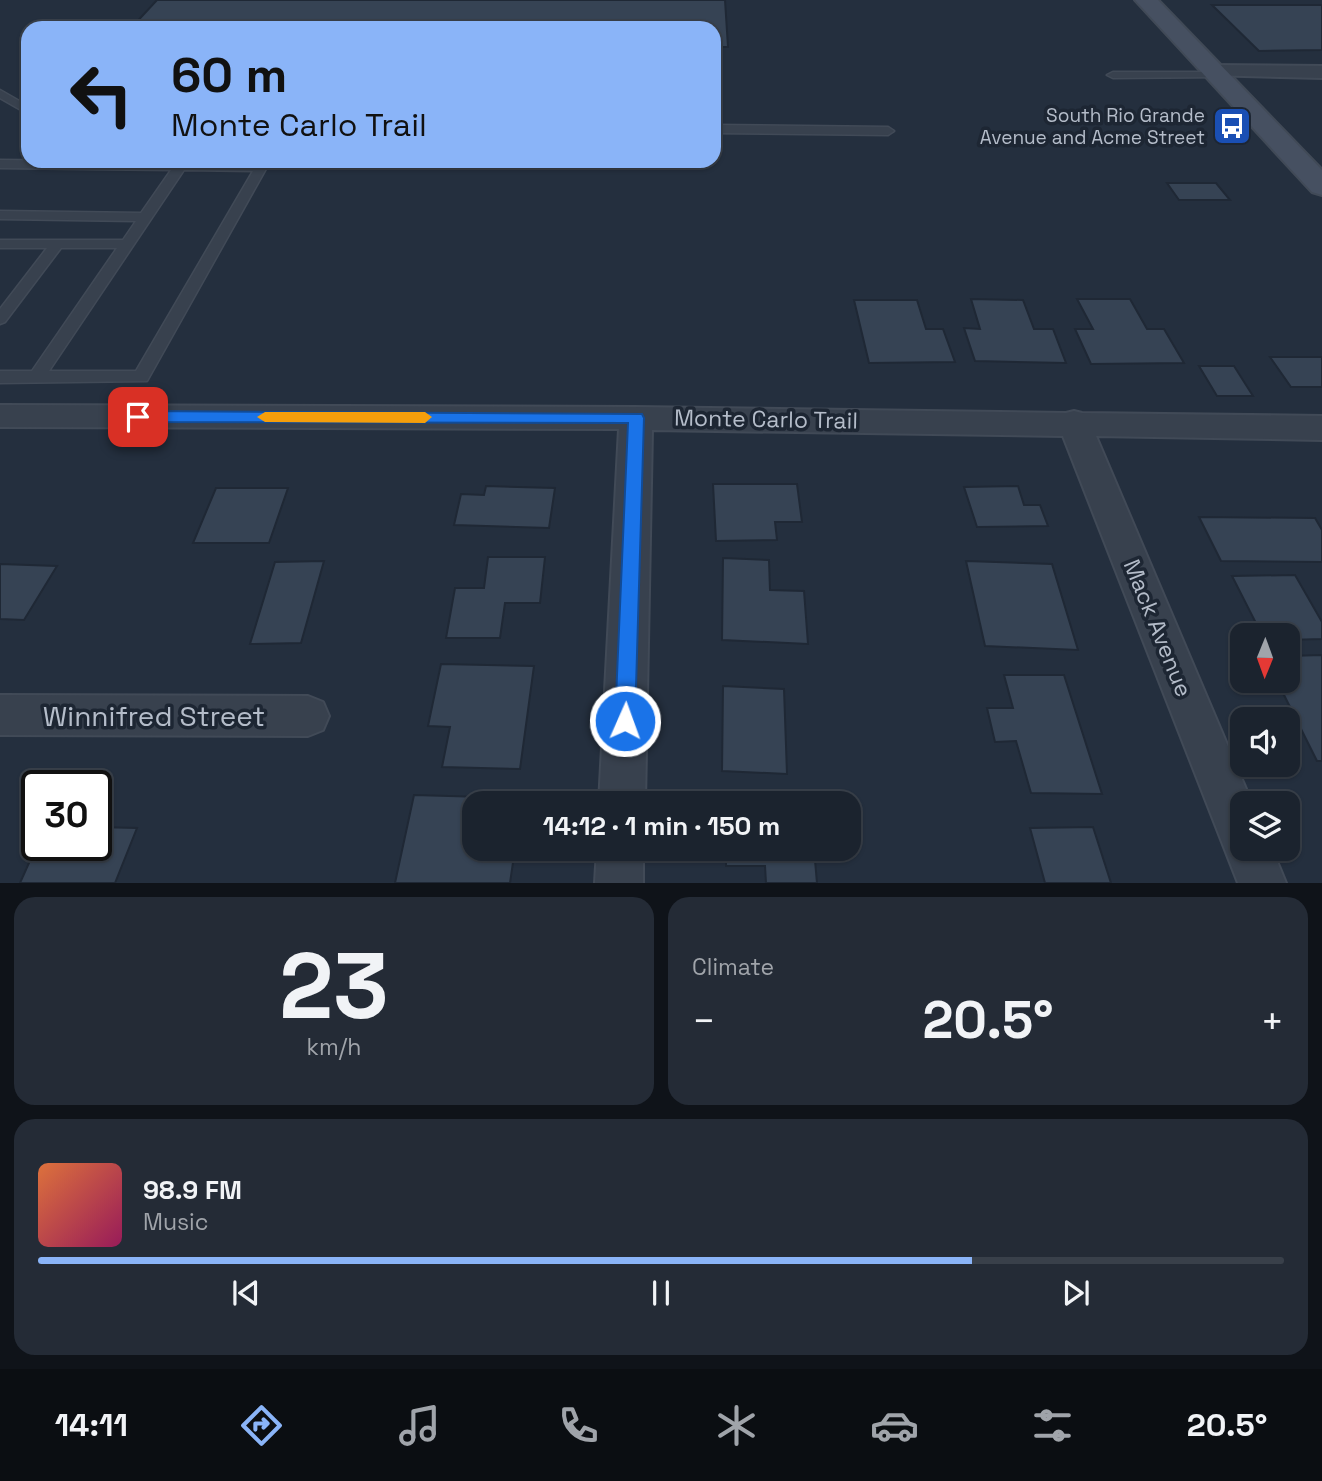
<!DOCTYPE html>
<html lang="en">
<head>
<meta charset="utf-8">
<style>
	body { margin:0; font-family:"Space Grotesk",sans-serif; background:#242b36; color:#f1f3f6; height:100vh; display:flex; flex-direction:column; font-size:26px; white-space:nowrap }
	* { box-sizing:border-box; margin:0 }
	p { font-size:23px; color:#a0a4aa }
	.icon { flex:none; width:38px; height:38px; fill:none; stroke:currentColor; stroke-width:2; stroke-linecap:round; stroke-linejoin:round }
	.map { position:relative; height:883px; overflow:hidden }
	.drawer { display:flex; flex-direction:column; gap:14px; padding:14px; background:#0f1319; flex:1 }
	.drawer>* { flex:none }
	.banner { position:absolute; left:21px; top:21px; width:700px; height:147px; border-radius:21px; box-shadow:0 2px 5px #0004,0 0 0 2px #39404a; background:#8ab4f8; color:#111; overflow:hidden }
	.needle { width:46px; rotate:181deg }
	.buttons { position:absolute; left:1230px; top:623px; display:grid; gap:14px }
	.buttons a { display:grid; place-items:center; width:70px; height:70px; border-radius:14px; background:#1b232e; box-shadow:0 2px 5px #0004,0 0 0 2px #39404a; font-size:35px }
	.speed { position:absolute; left:21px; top:770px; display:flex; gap:14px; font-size:35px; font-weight:700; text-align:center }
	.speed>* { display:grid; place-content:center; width:91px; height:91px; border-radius:50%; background:#1b232e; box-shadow:0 2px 5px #0004,0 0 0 2px #39404a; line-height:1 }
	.speed .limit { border:4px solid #111; border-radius:10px; background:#fff; color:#111 }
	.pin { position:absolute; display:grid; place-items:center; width:60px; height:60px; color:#fff; margin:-30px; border-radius:14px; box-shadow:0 4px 10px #0006 }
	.me { position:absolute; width:77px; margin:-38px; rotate:2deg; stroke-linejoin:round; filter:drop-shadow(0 0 5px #0008) }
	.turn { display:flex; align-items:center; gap:24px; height:147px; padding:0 35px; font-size:32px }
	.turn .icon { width:91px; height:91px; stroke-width:2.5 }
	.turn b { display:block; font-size:49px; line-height:60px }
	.big { font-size:52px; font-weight:600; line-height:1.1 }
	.drawer .widget { flex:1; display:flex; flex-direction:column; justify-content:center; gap:10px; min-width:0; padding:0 24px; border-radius:21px; background:#242b36 }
	.drawer .dial { align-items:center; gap:0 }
	.dial b { font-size:91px; line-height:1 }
	.song { display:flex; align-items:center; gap:21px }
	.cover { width:84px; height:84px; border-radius:10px; background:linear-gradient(135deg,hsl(20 70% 55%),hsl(330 70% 35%)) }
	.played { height:7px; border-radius:4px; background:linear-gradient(90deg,#8ab4f8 75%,#39404a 75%) }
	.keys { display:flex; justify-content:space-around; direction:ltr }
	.heat { display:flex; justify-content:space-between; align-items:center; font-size:38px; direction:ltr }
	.drawer .tiles { flex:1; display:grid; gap:14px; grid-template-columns:1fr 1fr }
	.widget:last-child { grid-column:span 2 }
	.trip { position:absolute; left:462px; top:791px; width:399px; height:70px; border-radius:21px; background:#1b232e; box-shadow:0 2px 5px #0004,0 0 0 2px #39404a; font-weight:600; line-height:70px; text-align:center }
	.tab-bar { display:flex; height:112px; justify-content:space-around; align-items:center; background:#0b0e12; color:#a0a4aa }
	.tab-bar .icon { width:49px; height:49px }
	.tab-bar .selected { color:#8ab4f8 }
	.tab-bar b { font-size:32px; color:#f1f3f6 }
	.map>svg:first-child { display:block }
</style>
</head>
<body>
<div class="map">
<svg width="1322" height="883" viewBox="0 0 1322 883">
	<rect width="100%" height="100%" fill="#242f3e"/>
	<path fill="#364354" stroke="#1f2835" stroke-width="2" d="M157,0H725L728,47H714V28H131Z
		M1212,5H1322V50L1259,51Z
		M1167,183H1216L1230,200H1179Z
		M971,299L1023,300L1034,329H1053L1066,363L975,361L964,328L980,329Z
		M1077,299H1130L1147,329H1164L1184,363L1091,364L1075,329H1093Z
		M854,300H917L926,329H943L955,362L869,363Z
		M1270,357H1322V387H1291Z
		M1199,366H1234L1253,396H1217Z
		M713,484H797L802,522H775L777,540L716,541Z
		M486,486L555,488L549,528L454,525L461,494L484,495Z
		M1018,486L1024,505H1040L1048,526L977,527L964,487Z
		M216,488H288L269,543H193Z
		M1199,517L1315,518L1322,530V562L1221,561Z
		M488,557H545L540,603H505L500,638H446L455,588H484Z
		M723,558L769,560L770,590L804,591L808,644L722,640Z
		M324,561L301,643L250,644L275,562Z
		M966,561L1052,564L1078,650L985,646Z
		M0,564L57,566L24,620L0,619Z
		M1295,575L1322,622V639L1288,640V635H1262L1232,576Z
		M1322,655V761H1317L1277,681H1288V656Z
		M441,664L534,666L520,769L442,767L450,727L428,726Z
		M1004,675H1064L1102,794L1031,793L1016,741L995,742L987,708H1013Z
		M723,686L784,689L787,774L722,771Z
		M414,795L522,798L521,803H474V849H515L510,883H395Z
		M724,800H809V803H724Z
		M96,827L137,828L115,883H20L37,845H96Z
		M1093,827L1111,883H1045L1030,828Z
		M726,849H814L817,883H766L765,866H726Z"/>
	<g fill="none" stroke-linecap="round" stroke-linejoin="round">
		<defs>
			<path id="lane" d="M1217,72L1221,73V77L1113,78L1107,75L1113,72Z
				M0,90L28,106V114L0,98Z
				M714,125L888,127L894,131L888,135L714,133Z
				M0,160L261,163L267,167L147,381L0,383V371H32L117,248H61L5,322L0,324V309L47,248H0V240H123L136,221L0,219V211L141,213L171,170L0,168ZM184,170L253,171L136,371H49Z"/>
			<path id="street" d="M1213,65L1322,66V78L1206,75L1203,71L1206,67Z
				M0,405L636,407L1066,413L1074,411L1082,413L1322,416V440L1096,436L1252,803H1242V849H1272L1286,883H1238L1063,436L652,430L645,803H599L619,429L0,427Z
				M0,695L308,696L323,702L329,716L323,730L308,736L0,735Z
				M597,849H643V883H595Z"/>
			<path id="secondary" d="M1135,0H1158L1322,170V195L1312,192Z"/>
		</defs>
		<use href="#lane" stroke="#414a57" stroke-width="3"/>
		<use href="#street" stroke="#414a57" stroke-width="4"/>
		<use href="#secondary" stroke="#414a57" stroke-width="4"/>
		<use href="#lane" fill="#38414e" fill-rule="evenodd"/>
		<use href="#street" fill="#38414e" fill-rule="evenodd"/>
		<use href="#secondary" fill="#465061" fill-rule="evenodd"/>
	</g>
	<path fill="#1a73e8" stroke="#114b97" stroke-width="2" d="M138,411L642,414L644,418L635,721L632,727L625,730L618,727L615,721L628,423L138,422L130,417Z"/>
	<path fill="#f59e0b" d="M265,412H425L432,417L425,423L265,422L257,417Z"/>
	<defs>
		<symbol id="bus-square" viewBox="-11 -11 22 22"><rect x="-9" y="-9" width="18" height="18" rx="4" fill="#1a4fb4" stroke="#1d2633"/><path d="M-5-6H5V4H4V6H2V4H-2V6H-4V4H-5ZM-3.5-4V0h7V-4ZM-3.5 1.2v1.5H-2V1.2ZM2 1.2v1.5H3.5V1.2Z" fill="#fff"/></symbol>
	</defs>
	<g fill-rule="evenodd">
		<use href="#bus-square" x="1210" y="104" width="44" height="44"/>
	</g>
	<g text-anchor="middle" stroke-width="7" stroke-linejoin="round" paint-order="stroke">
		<g font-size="19" fill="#b4bcc9" stroke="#1d2633" text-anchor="end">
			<text x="1205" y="122">South Rio Grande<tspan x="1205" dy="22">Avenue and Acme Street</tspan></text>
		</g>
		<g font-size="23" fill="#b4bcc9" stroke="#1d2633">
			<text transform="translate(766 419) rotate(1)" y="8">Monte Carlo Trail</text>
			<text transform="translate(1158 628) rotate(68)" y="8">Mack Avenue</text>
		</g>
		<g font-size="28" fill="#b4bcc9" stroke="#1d2633">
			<text x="154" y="726">Winnifred Street</text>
		</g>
	</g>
</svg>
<div class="buttons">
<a><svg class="needle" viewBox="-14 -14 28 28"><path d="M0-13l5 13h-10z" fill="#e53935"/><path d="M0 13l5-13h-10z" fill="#a0a4aa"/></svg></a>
<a><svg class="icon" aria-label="sound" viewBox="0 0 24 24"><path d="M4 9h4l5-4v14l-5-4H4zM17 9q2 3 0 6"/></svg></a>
<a><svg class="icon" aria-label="layers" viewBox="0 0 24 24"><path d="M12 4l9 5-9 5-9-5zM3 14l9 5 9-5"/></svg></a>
</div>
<div class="speed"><div class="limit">30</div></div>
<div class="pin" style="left:138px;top:417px;background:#d93025"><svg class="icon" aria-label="arrive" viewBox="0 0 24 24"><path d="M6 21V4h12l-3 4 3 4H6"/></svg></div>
<svg class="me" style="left:625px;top:721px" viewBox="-20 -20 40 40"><circle r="17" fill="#1a73e8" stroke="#fff" stroke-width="3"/><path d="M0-11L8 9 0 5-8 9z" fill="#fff"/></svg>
<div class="trip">14:12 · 1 min · 150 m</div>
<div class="banner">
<div class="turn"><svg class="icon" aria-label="left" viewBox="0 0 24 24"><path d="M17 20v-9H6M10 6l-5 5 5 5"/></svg><div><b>60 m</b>Monte Carlo Trail</div></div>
</div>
</div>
<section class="drawer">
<div class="tiles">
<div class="widget dial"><b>23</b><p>km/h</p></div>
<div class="widget"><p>Climate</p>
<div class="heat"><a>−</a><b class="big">20.5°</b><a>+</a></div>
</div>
<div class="widget">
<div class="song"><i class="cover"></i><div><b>98.9 FM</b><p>Music</p></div></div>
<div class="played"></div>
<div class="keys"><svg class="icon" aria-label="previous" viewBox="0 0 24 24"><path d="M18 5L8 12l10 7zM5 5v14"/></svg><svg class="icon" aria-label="pause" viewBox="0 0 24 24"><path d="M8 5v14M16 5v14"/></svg><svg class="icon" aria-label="next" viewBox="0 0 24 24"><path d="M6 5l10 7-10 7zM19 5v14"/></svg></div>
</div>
</div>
</section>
<nav class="tab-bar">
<b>14:11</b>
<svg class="icon selected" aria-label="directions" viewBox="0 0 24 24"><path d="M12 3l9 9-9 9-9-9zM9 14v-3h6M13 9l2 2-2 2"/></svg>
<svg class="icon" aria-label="music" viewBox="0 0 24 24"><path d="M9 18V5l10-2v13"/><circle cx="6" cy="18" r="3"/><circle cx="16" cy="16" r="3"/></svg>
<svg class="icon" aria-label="phone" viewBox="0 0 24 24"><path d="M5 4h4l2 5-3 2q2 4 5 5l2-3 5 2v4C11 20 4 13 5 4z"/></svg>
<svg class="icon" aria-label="climate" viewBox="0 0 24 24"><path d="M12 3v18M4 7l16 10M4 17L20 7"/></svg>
<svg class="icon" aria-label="car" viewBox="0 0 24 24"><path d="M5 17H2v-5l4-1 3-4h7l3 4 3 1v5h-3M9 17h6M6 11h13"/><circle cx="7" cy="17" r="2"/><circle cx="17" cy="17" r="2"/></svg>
<svg class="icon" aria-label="filters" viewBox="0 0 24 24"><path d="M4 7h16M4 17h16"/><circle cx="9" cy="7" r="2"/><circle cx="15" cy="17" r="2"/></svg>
<b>20.5°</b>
</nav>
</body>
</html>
